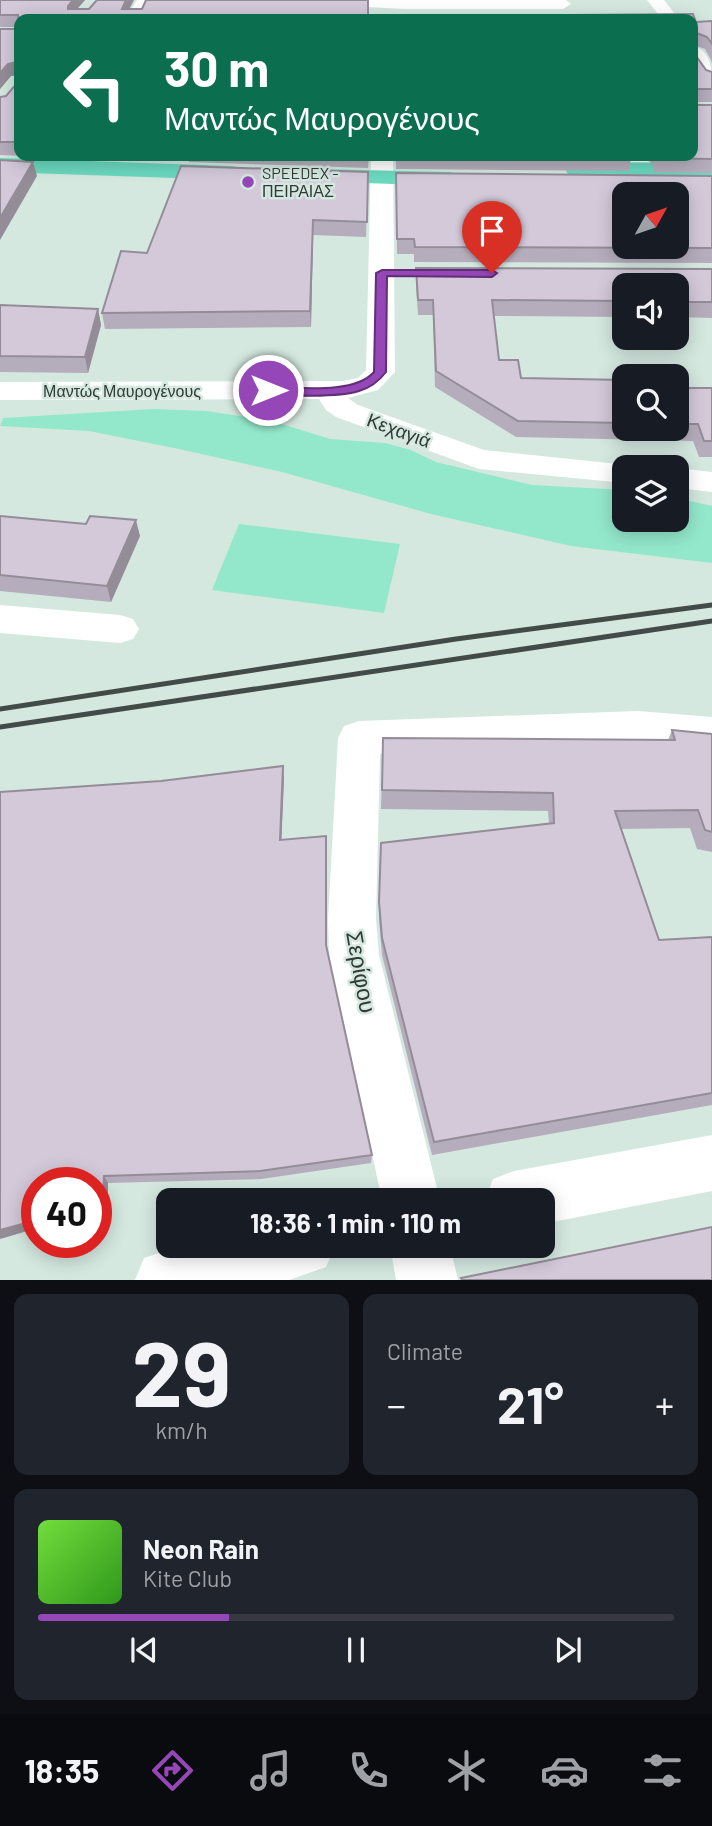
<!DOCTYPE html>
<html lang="en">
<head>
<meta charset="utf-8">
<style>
	body { margin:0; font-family:Barlow,sans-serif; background:#20242c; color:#f1f3f6; height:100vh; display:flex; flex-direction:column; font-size:26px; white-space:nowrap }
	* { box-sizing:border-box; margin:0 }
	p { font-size:23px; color:#9ea1a6 }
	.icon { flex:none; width:38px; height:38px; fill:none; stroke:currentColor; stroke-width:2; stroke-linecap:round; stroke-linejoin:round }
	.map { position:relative; height:1280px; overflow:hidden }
	.panel { display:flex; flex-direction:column; gap:14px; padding:14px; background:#0d0f14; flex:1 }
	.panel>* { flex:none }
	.hud { position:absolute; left:14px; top:14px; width:684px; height:147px; border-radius:14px; box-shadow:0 4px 18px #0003; background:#0b6e4f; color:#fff; overflow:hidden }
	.needle { width:46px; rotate:50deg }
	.controls { position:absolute; left:612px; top:182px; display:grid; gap:14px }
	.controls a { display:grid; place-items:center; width:77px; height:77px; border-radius:14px; background:#171b24; box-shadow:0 4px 18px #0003; font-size:35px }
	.speed { position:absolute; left:21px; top:1167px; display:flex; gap:14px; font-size:35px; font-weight:700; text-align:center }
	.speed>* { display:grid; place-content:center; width:91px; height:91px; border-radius:50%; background:#171b24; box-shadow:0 4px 18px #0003; line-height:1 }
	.speed .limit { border:10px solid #d22; background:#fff; color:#111 }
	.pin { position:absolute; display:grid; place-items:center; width:60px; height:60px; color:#fff; margin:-72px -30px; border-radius:50% 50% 50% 0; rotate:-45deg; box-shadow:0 0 7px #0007 }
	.pin .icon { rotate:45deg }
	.me { position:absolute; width:77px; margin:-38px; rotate:90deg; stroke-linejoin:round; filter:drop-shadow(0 0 5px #0008) }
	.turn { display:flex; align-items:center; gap:24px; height:147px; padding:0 35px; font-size:32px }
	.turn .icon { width:91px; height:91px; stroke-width:2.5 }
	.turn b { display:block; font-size:49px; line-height:60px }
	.big { font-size:52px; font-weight:700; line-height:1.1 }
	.panel .tile { flex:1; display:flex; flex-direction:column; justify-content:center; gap:10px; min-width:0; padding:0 24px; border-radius:14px; background:#20242c }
	.panel .dial { align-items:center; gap:0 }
	.dial b { font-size:91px; line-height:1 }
	.song { display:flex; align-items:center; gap:21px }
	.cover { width:84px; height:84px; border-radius:10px; background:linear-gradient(135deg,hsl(100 70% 55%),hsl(110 70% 35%)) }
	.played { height:7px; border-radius:4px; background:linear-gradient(90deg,#9547b7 30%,#363941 30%) }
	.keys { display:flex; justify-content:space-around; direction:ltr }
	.heat { display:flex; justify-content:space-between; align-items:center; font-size:38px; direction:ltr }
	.panel .tiles { flex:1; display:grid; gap:14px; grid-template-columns:1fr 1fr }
	.tile:last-child { grid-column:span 2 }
	.trip { position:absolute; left:156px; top:1188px; width:399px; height:70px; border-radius:14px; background:#171b24; box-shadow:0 4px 18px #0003; font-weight:700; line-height:70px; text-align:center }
	.menu { display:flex; height:112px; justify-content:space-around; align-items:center; background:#090b0e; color:#9ea1a6 }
	.menu .icon { width:49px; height:49px }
	.menu .active { color:#9547b7 }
	.menu b { font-size:32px; color:#f1f3f6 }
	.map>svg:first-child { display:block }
</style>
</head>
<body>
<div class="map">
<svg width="712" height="1280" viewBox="0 0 712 1280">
	<rect width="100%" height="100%" fill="#d4e8e0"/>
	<path fill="#93e8cb" d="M153,409L207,411L272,421L330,439L385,443L411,450L436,462L532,485L625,490V520H677V498L712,506V563L571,546L431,514L282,472L179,449L89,431L0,426L3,418Z
		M239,524L400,544L384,613L212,590Z"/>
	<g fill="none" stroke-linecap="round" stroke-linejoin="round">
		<path fill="#fff" fill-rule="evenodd" d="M137,0H153L141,19H125Z
			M322,0H566L571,4L563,9H404L330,5Z
			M647,0H664L679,19H662Z
			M693,46C710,50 712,68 712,83L705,81L693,64Z
			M371,156H393L395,372L378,390L348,398L358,405L484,450L637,466L625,467V483L479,469L336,417L326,410L319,399L0,400V382L343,381L358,378L366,370Z
			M624,156H646L652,169L649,174H633Z
			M677,468L712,472V492L677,488Z
			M0,605L120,615L133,619L139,629L133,639L120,643L0,633Z
			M638,711L712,717V751L638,743L380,754L376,919L379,955L440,1200H382L329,955L328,919L338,738L344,726L359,721Z
			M712,1135V1191L542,1224V1200H485L493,1179L514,1171Z
			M180,1246H335L326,1267L289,1280H135L144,1258Z
			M390,1246H450L458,1280H396Z"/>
		<path fill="#6bd8bf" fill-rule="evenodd" d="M0,158L232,166L240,168L243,173L240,178L232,180L0,172Z
			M576,162L712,163V177L568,174L565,169L568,164Z
			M317,169L449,172L457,174L460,179L457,184L449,186L309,181L306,176L309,171Z"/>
		<path stroke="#424b48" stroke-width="5" d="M0,709L456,639L712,605
			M0,727L712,621"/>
	</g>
	<path fill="#b5adbb" d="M0,0H85L77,9H89L97,0H134L129,9L368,19H19V156H48V157L0,155V97L6,96L19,81L18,75L11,76L0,89V29H18V27H0Z
		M693,14L696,22L712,21V64L711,60L705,49L694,45V53L706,70L712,72V102H694V105H712V173L653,172L654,168L647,156H693V19H569L570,15Z
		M188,156H369L368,168L189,162Z
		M396,156H631V157L629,171L396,169Z
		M368,172L366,237L313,235L311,327L105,329L102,313Z
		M396,173L712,176V263L414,262V254H397Z
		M416,268L712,269V318L677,317V285H625V317L494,316L499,360L521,378L625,380V429H677V388H712V457H699L693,441L516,437L435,387L433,315H418L416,284Z
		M0,305L98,309L101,325L88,373L0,372Z
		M0,516L140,536L111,602L0,591Z
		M672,730L712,734V852L697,849L690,828L621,829L659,940L712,937V1105L432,1155L382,955L379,919L381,843L549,824L548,811L381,809L383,738L668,740Z
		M284,778L281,840L326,947L372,1155L371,1163L261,1179L108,1183V1208L37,1183V1228L0,1239Z"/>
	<path fill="#948d98" d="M73,0H85L70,17L68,6Z
		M126,0H134L124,19L122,9Z
		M18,62L19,75L11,76L0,89V73L8,64Z
		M33,162L37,176L0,240V218Z
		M313,220V235L311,327L310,311Z
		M98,309L101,325L88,373L85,357Z
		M136,520L140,536L111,602L107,586Z
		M283,766L284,778L281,851L280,840Z
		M104,1176L108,1183V1208L96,1211V1203Z
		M37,1220V1228L0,1239V1230Z"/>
	<path fill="#d3c9d9" stroke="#948d98" stroke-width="2" fill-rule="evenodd" d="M0,0H73L68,6V9H89L97,0H126L122,9H142L146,0H368V19H190V17L129,19H19V142H0V97L6,96L19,81L18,62L8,64L0,73V29H18V15H0Z
		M693,14L696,22L712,21V44L707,37L694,32V53L706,70L712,72V89H694V105H712V159L656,158L657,156H693V19H573L570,15Z
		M503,156H631V157Z
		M0,160L33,162L0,218Z
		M181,166L368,172L367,222L313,220L310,311L102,313L121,251L147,253Z
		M396,173L712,176V248L415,247L414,239H397ZM625,194H677V247H625Z
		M416,268L712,269V302H677V285H625V301L492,300L499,360H518L521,378L625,380V423L518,421L436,371L433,300H418Z
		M0,305L98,309L85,357L0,356Z
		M677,388H712V441H704L698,424H677Z
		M0,516L86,524L90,516L136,520L107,586L0,575Z
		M672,730L712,734V832L705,830L698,810L615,811L659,940L712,937V1093L434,1142L382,938L379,902L381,843L554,823L553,793L382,790L383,738L675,740Z
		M283,766L280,840L326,836V945L372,1155L260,1171L104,1176L103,1201L96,1203V1183H37V1220L0,1230V792L161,781Z
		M712,1227V1280H462L461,1278Z"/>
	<path fill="#9547b7" stroke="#612e77" stroke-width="2" d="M382,270H492L497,273L492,277L387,276L386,372C379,381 370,388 359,391C341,397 283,397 264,393V388L268,387C297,387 354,395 374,372L376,273Z"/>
	<circle fill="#9547b7" stroke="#d4e8e0" stroke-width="2.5" cx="248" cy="182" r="7"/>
	<g text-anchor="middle" stroke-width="5" stroke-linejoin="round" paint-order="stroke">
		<g font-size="16" fill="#323a37" stroke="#d4e8e0" text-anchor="start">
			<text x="262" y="179">SPEEDEX -<tspan x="262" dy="18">ΠΕΙΡΑΙΑΣ</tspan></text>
		</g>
		<g font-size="16" fill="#323a37" stroke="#d4e8e0">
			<text x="122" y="397">Μαντώς Μαυρογένους</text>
		</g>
		<g font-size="19" fill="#323a37" stroke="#d4e8e0">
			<text transform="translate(399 430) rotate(20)" y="7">Κεχαγιά</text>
		</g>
		<g font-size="23" fill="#323a37" stroke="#d4e8e0">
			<text transform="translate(361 972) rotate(80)" y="8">Σερίφου</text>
		</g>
	</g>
</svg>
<div class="controls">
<a><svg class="needle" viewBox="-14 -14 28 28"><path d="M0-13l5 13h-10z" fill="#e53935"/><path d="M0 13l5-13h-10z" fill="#9ea1a6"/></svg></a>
<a><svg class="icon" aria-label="sound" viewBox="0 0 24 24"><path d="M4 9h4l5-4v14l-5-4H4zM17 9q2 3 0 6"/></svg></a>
<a><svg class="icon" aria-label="search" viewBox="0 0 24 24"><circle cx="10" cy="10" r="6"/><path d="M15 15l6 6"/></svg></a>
<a><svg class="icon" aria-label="layers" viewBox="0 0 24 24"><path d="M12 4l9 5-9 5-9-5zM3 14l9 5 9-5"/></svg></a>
</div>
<div class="speed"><div class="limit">40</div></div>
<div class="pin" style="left:492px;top:273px;background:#d93025"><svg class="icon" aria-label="arrive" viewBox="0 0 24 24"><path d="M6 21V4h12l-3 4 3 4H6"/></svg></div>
<svg class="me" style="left:268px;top:390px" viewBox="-20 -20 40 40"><circle r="17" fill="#9547b7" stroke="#fff" stroke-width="3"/><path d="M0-11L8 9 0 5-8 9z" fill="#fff"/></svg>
<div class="trip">18:36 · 1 min · 110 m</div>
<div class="hud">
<div class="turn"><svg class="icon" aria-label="left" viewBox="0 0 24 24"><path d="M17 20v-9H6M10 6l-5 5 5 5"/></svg><div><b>30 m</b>Μαντώς Μαυρογένους</div></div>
</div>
</div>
<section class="panel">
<div class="tiles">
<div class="tile dial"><b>29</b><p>km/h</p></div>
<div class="tile"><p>Climate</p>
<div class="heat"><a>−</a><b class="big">21°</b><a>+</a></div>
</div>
<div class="tile">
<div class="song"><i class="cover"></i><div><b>Neon Rain</b><p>Kite Club</p></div></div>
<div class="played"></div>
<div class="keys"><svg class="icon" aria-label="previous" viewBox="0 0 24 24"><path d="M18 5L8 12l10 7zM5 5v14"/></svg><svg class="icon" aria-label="pause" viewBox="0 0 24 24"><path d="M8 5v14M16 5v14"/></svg><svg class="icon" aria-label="next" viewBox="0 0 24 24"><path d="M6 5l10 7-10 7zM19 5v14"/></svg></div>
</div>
</div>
</section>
<nav class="menu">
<b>18:35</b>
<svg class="icon active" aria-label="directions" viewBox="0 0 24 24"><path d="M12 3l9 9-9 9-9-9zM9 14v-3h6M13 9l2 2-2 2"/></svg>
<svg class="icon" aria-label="music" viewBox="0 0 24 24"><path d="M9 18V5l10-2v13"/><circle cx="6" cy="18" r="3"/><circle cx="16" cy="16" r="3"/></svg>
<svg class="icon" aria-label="phone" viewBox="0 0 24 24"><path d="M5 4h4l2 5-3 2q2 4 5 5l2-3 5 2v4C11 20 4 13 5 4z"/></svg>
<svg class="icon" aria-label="climate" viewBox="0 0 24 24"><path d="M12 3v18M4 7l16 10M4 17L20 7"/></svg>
<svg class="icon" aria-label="car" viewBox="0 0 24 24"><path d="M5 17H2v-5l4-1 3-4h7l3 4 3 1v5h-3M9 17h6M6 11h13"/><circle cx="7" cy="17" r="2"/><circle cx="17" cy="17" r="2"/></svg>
<svg class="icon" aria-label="filters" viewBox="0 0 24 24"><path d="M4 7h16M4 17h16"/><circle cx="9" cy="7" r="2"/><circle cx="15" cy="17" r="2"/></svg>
</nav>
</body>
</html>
